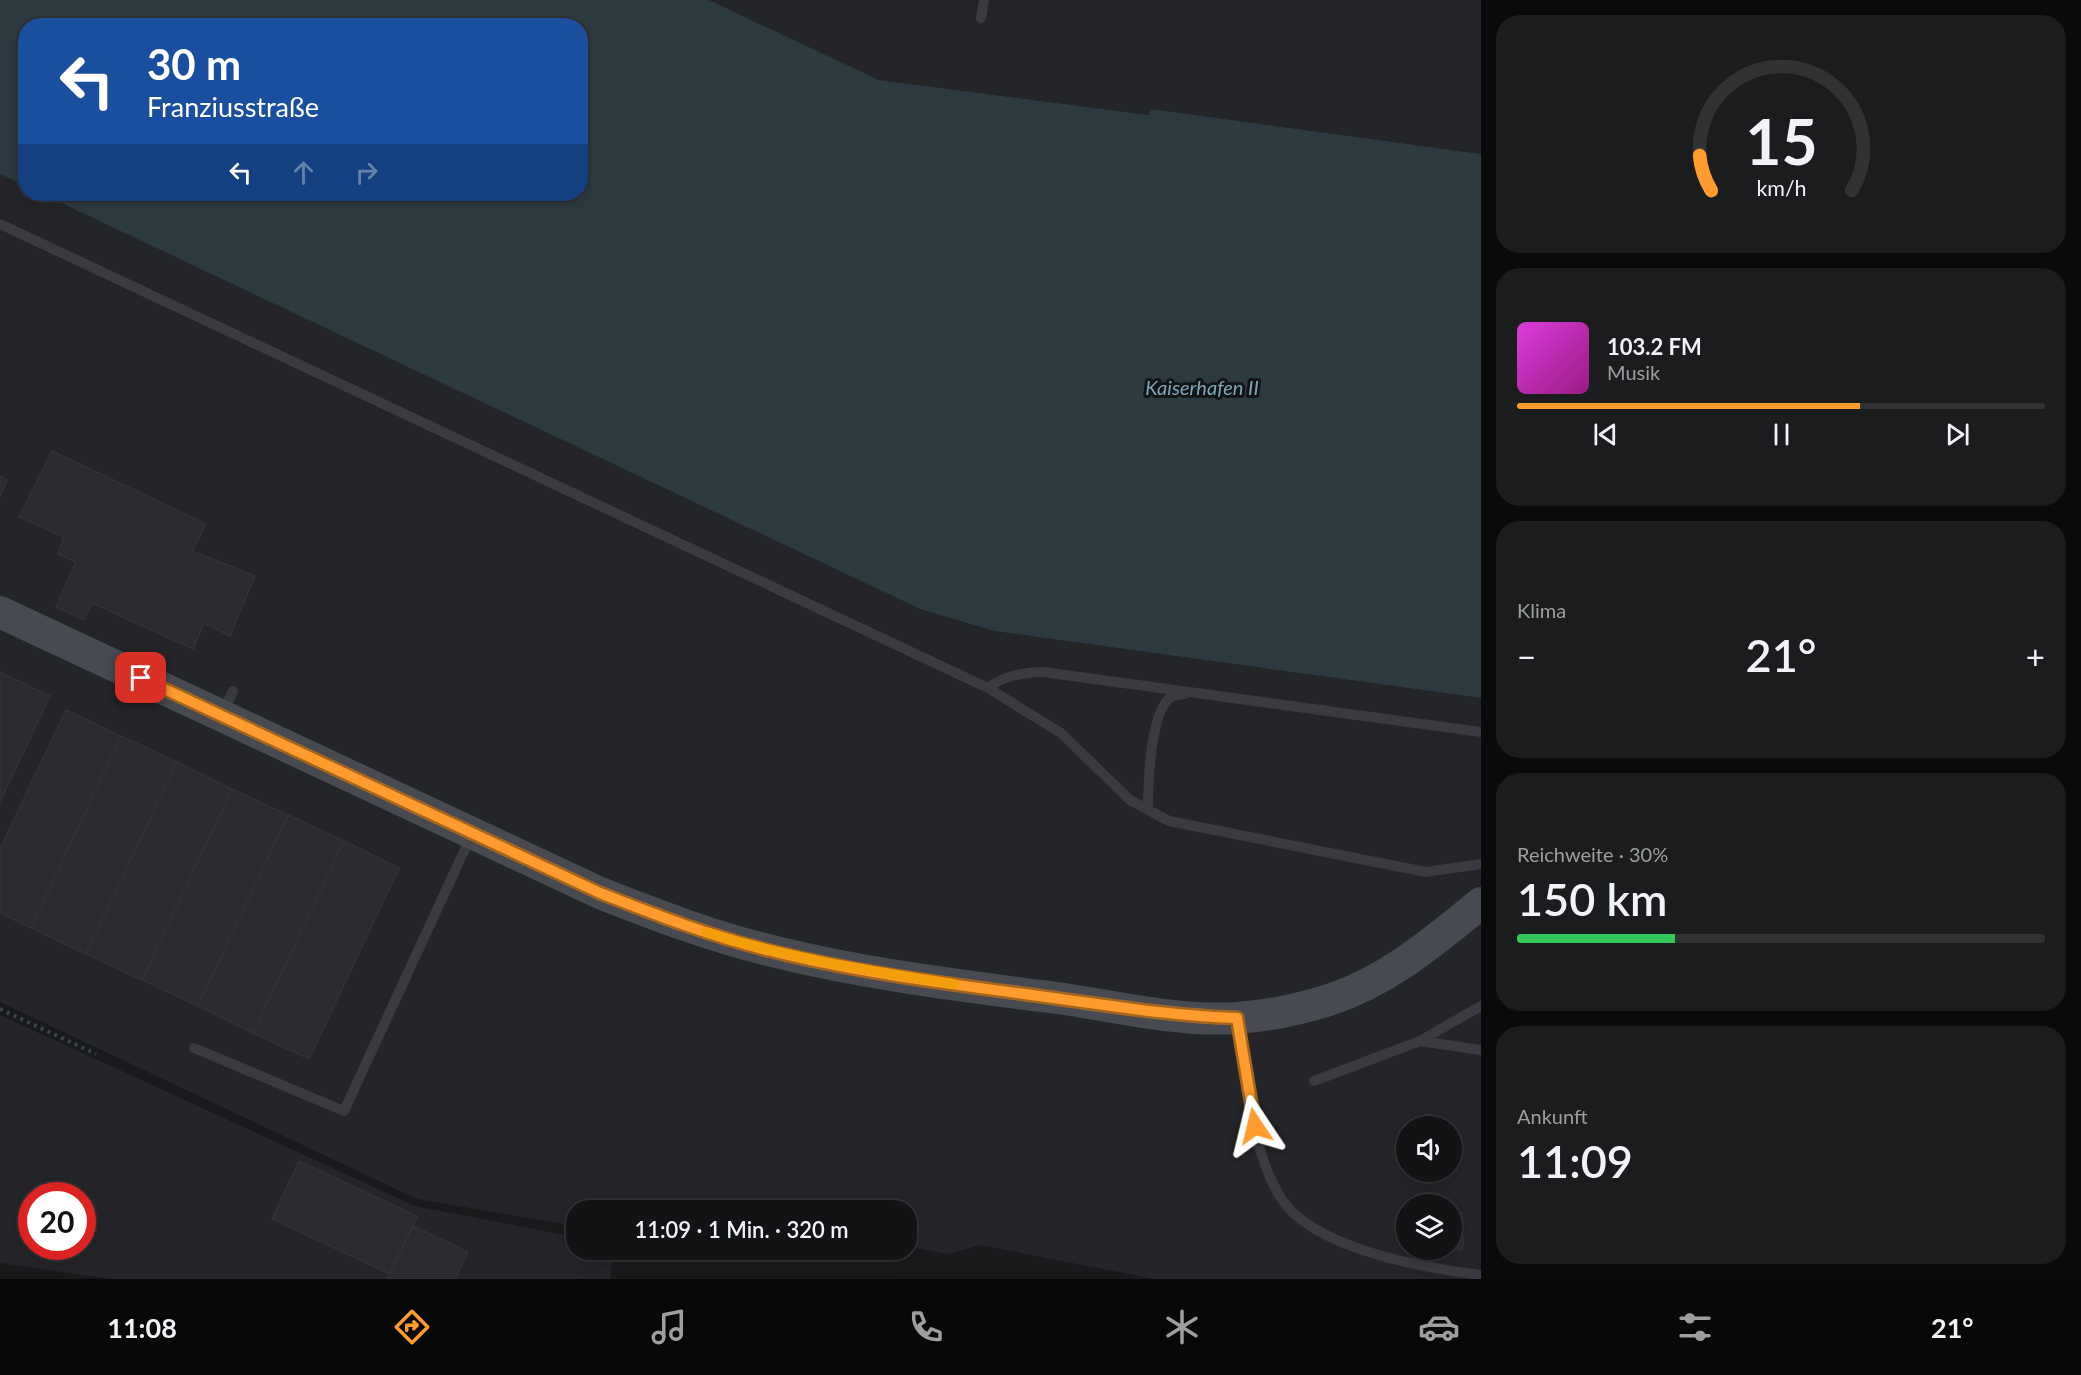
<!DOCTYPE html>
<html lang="de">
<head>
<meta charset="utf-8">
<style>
	body { margin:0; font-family:Lato,sans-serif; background:#1b1c1d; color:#f1f3f6; height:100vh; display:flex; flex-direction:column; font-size:22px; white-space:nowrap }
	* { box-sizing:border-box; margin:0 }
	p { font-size:20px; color:#9c9ea0 }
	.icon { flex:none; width:33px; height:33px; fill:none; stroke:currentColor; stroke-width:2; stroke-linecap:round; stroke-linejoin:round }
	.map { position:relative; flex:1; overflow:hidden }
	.panel { display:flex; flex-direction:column; gap:15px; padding:15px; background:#0a0a0b; width:600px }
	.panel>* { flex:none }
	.top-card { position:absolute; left:18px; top:18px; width:570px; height:183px; border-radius:24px; box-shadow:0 3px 15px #0003,0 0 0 2px #313234; background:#1a4fa0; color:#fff; overflow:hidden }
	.buttons { position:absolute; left:1396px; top:1116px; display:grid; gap:12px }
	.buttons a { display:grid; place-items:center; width:66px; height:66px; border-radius:50%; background:#121314; box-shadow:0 3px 15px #0003,0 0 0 2px #313234; font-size:30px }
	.speed { position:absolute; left:18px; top:1182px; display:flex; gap:12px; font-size:30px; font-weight:700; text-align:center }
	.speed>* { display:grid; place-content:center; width:78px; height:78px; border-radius:50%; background:#121314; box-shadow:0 3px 15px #0003,0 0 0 2px #313234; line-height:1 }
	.speed .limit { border:9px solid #d22; background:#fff; color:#111 }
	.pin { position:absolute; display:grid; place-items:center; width:51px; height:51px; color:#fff; margin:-26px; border-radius:12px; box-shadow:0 3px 9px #0006 }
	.me { position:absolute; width:66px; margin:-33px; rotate:350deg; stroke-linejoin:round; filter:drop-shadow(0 0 4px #0008) }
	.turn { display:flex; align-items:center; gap:21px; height:126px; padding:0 30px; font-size:27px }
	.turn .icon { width:78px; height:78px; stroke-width:2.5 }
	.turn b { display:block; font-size:42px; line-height:51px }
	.lanes { display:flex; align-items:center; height:57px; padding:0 30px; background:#0003; justify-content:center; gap:30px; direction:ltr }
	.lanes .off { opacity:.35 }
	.big { font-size:45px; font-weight:600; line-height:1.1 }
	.panel .card { flex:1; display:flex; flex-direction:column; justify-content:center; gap:9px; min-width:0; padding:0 21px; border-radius:24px; background:#1b1c1d }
	.panel .dial { align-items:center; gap:0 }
	.dial svg { height:156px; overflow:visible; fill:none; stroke:#313234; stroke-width:7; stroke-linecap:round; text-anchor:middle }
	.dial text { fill:#f1f3f6; stroke:none }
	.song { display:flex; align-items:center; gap:18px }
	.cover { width:72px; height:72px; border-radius:9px; background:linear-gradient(135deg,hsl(300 70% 55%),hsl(310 70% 35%)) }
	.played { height:6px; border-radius:3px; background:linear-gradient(90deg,#ff9c2d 65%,#313234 65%) }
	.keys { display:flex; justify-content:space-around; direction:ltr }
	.heat { display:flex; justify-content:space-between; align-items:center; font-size:33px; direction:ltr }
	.charge { height:9px; border-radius:4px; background:linear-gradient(90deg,#34c759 30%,#313234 0) }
	.trip { position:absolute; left:566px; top:1200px; width:351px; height:60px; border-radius:24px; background:#121314; box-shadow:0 3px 15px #0003,0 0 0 2px #313234; font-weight:600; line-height:60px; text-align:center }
	.menu { display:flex; height:96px; justify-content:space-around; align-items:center; background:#070808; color:#9c9ea0 }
	.menu .icon { width:42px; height:42px }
	.menu .current { color:#ff9c2d }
	.menu b { font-size:27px; color:#f1f3f6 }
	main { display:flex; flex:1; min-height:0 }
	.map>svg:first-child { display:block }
</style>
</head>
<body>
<main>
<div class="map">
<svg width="1481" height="1279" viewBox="0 0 1481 1279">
	<rect width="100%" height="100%" fill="#18191b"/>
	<path fill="#242528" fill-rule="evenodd" d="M709,0H1481V154L1151,109L1150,115L879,80Z
		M0,174L25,186L26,194H42L920,609L994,631L1481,698V1279H1154L981,1245L947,1254L906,1246V1210H576V1226L417,1199L0,1002ZM1407,1126H1452V1172H1407ZM1407,1204H1452V1250H1407Z
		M0,1015L415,1206L576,1237V1250H613L610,1279H112L0,1263ZM32,1196H82V1246H32Z"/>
	<path fill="#2d3b41" d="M0,0H709L879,80L1149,115L1151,109L1481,154V698L994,631L920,609L42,194H580V26H26L25,186L0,174Z"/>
	<path fill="#2b2c2f" stroke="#323337" stroke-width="1.5" d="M52,451L206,524L192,551L255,576L230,636L204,623L193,649L92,603L84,620L56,607L76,562L58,554L64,537L19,517Z
		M0,476L7,480L0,496Z
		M0,672L50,696L0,802Z
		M66,710L121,736L31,928L0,913V849Z
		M121,736L177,762L86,954L31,928Z
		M177,762L232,789L142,980L86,954Z
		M232,789L288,815L198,1006L142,980Z
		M288,815L344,841L253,1033L198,1006Z
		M344,841L399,868L309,1059L253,1033Z
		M299,1161L417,1216L390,1274L272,1219Z
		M1452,1212L1462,1213L1458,1237L1464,1238L1462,1250L1452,1248Z
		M413,1226L468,1252L455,1279H387Z"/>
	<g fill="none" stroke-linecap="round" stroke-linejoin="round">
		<path stroke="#3f4348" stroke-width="4" stroke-dasharray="3 4.5" stroke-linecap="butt" d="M0,1009L96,1054"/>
		<path stroke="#393b41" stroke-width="10" d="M981,18L984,0
			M0,224L988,688L1061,733L1130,800L1169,821L1426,872L1481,864
			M988,688C1005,675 1022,673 1043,672L1481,732
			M222,713L233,691
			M1148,810C1148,786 1150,711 1171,697C1174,695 1181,695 1185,694
			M1238,1021C1247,1077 1250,1149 1281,1198C1313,1249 1425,1268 1481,1275
			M1420,1041L1481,1050
			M194,1048L344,1111L471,836
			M1314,1081L1420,1041L1481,1006"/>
		<path stroke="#474b51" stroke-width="32" d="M0,612L600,893C656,915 713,937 772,951C865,974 962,986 1057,998C1116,1006 1178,1022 1237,1018C1267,1016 1300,1009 1329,1000C1388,981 1434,941 1481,903"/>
	</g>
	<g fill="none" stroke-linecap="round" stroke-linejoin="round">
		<defs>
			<path id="route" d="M141,678L600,893C656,915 713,937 771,951C859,973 950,984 1039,996C1105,1005 1171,1016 1237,1018L1255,1126"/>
		</defs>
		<use href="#route" stroke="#a6651d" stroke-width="15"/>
		<use href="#route" stroke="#ff9c2d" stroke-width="10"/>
		<path stroke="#f59e0b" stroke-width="10" d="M706,932C787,958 870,971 954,984"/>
	</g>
	<g text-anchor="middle" stroke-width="6" stroke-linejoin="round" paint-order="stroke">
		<g font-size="20" font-style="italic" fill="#7da6ba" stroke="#131416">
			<text x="1202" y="395">Kaiserhafen II</text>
		</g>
	</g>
</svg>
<div class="buttons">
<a><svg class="icon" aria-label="sound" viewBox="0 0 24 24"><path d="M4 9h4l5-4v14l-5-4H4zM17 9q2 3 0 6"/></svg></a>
<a><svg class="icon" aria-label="layers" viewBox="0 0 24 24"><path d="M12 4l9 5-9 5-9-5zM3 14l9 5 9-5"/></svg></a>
</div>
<div class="speed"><div class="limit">20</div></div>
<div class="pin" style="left:141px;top:678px;background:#d93025"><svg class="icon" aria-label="arrive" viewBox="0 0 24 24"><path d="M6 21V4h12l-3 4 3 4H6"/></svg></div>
<svg class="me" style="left:1255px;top:1126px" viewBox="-20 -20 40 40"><path d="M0-17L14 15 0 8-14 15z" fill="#ff9c2d" stroke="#fff" stroke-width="4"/></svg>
<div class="trip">11:09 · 1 Min. · 320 m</div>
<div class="top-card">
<div class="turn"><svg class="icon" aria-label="left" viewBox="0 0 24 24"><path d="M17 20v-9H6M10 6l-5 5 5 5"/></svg><div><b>30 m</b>Franziusstraße</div></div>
<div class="lanes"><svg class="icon" aria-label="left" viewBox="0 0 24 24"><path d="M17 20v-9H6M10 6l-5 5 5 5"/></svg><svg class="icon off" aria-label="ahead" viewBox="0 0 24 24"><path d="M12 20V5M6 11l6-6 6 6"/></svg><svg class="icon off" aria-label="right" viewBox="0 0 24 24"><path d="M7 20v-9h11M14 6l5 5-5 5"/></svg></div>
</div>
</div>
<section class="panel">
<div class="card dial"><svg viewBox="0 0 100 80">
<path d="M14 69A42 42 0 1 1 86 69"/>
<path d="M14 69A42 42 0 0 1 8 51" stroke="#ff9c2d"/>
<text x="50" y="56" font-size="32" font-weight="700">15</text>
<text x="50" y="72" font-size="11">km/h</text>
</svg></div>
<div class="card">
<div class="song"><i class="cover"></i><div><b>103.2 FM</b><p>Musik</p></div></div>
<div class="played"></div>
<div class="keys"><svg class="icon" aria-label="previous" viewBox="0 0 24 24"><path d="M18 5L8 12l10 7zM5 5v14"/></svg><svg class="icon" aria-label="pause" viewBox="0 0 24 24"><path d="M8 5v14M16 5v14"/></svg><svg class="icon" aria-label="next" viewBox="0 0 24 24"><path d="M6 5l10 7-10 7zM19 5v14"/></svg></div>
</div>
<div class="card"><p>Klima</p>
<div class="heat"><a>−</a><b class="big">21°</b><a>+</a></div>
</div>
<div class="card"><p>Reichweite · 30%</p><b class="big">150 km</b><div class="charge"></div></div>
<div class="card"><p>Ankunft</p><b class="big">11:09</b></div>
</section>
</main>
<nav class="menu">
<b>11:08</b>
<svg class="icon current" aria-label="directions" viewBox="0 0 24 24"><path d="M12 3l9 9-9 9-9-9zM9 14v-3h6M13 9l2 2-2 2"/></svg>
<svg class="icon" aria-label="music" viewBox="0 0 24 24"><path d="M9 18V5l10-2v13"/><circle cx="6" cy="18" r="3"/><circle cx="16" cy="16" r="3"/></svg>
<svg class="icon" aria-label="phone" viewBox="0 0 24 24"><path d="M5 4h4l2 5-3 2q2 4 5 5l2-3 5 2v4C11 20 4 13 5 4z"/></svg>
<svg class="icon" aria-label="climate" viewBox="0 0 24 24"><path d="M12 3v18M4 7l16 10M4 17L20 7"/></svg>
<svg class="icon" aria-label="car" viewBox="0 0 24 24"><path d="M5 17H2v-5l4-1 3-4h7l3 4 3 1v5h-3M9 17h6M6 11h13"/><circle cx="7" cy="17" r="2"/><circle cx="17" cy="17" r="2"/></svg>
<svg class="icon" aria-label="filters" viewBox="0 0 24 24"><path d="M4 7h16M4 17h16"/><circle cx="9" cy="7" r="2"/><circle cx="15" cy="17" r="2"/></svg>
<b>21°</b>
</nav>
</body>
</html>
